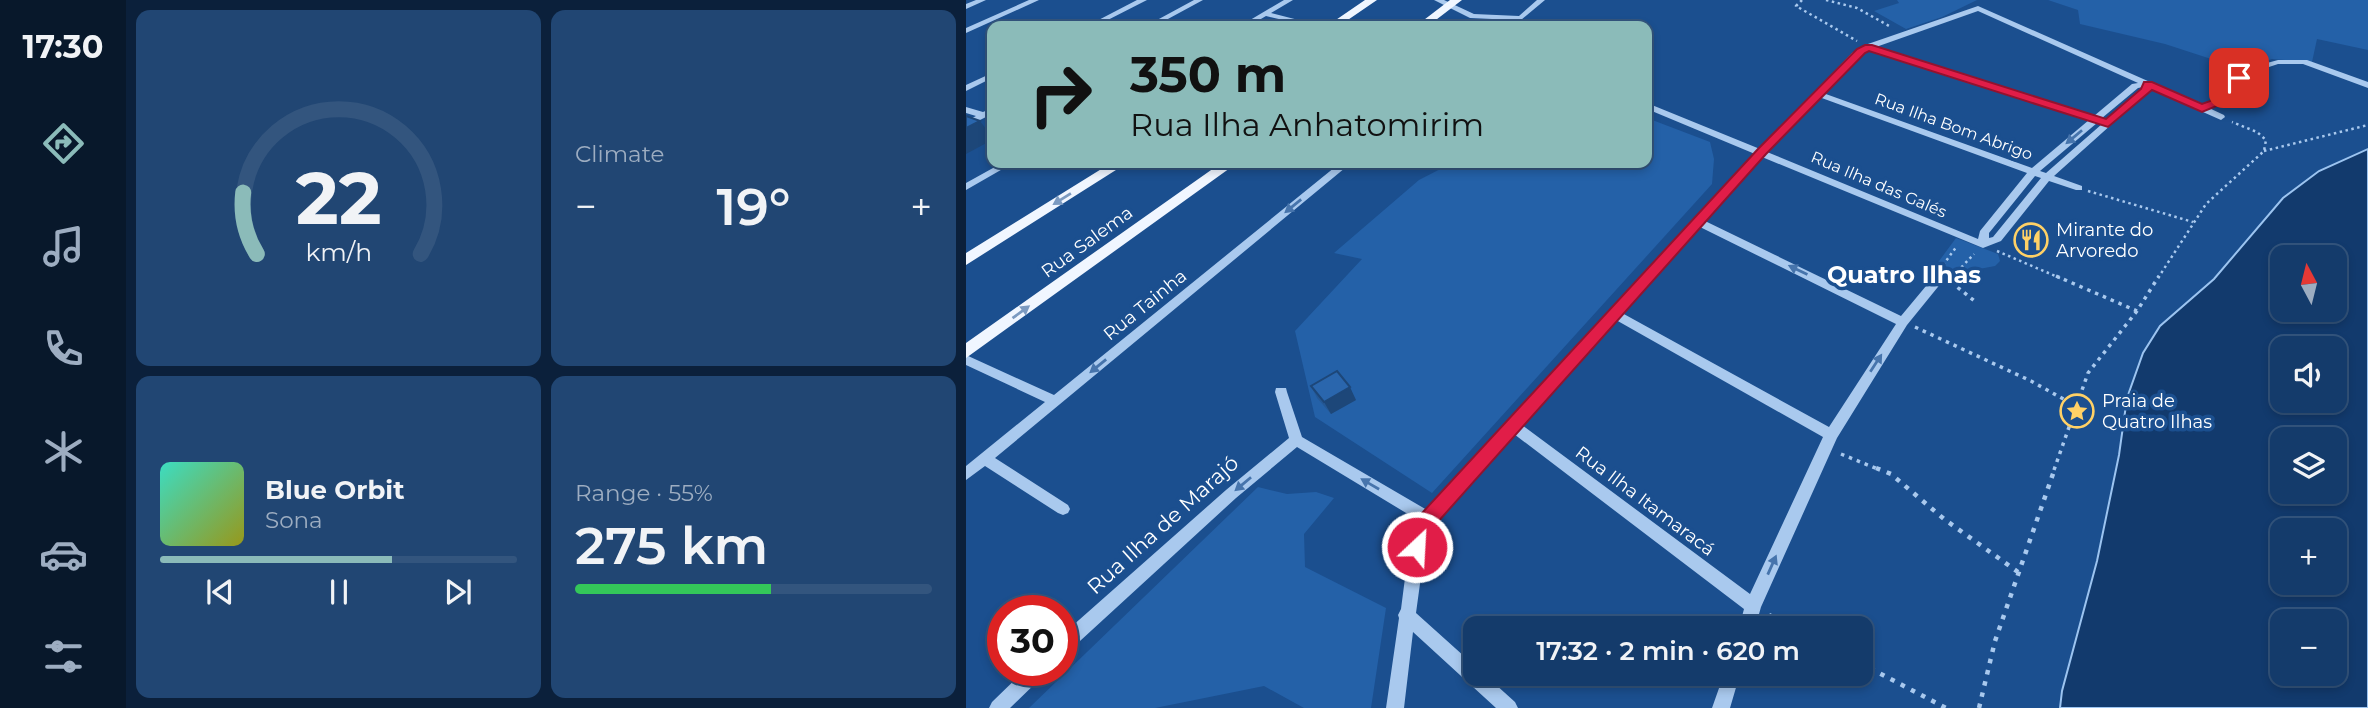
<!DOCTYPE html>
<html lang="en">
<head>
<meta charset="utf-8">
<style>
	body { margin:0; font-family:Montserrat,sans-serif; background:#214673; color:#f1f3f6; height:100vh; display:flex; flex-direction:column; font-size:26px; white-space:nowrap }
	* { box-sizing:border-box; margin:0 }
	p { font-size:23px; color:#9dadc1 }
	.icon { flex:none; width:38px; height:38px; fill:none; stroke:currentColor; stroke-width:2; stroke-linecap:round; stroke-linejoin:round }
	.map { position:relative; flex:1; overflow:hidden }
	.details { display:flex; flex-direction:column; gap:10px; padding:10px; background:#0b203b; width:840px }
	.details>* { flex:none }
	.hud { position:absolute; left:21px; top:21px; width:665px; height:147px; border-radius:14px; box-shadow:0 4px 10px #0003,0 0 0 2px #33557e; background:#8bbbb9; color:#111; overflow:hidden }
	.needle { width:46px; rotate:353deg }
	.fabs { position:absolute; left:1304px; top:245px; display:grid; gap:14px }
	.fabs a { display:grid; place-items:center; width:77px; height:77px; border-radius:14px; background:#143b6b; box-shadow:0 4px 10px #0003,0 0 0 2px #33557e; font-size:35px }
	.speed { position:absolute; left:21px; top:595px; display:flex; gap:14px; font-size:35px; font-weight:700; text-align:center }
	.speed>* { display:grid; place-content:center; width:91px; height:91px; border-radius:50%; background:#143b6b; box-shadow:0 4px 10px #0003,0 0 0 2px #33557e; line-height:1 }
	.speed .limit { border:10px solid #d22; background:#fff; color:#111 }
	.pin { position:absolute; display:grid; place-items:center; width:60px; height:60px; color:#fff; margin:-30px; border-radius:14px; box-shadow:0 4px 10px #0006 }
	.me { position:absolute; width:77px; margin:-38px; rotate:25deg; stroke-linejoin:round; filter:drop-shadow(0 0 5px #0008) }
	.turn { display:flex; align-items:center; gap:24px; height:147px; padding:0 28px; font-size:32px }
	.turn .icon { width:91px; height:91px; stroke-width:2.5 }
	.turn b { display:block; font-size:49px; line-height:60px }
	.big { font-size:52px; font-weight:600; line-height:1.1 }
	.details .tile { flex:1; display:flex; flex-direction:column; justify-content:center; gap:10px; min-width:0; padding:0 24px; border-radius:14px; background:#214673 }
	.details .dial { align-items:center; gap:0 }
	.dial svg { height:182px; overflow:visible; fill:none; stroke:#33557e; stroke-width:7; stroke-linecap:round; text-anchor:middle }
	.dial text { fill:#f1f3f6; stroke:none }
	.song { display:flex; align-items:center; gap:21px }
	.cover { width:84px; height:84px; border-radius:10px; background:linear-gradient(135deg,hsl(170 70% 55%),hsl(60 70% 35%)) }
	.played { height:7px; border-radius:4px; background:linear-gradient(90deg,#8bbbb9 65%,#33557e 65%) }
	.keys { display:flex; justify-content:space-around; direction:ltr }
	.heat { display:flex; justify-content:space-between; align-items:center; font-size:38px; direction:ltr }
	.charge { height:10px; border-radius:5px; background:linear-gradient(90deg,#34c759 55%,#33557e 0) }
	.details .tiles { flex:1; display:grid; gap:10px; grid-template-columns:repeat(2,1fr) }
	.trip { position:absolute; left:497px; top:616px; width:410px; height:70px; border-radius:14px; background:#143b6b; box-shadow:0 4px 10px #0003,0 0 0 2px #33557e; font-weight:600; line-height:70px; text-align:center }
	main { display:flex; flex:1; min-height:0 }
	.dock { display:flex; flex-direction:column; width:126px; justify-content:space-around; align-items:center; background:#08182b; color:#9dadc1 }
	.dock .icon { width:49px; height:49px }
	.dock .on { color:#8bbbb9 }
	.dock b { font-size:32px; color:#f1f3f6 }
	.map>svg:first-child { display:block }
</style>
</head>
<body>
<main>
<nav class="dock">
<b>17:30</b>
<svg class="icon on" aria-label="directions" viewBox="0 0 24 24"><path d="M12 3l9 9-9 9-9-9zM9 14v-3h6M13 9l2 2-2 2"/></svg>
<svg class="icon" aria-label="music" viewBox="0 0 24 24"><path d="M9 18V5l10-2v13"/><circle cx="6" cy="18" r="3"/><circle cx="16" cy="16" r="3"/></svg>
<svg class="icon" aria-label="phone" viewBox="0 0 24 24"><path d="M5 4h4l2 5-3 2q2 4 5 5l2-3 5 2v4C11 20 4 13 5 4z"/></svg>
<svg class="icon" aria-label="climate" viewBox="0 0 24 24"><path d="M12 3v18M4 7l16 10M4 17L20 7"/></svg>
<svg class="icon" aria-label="car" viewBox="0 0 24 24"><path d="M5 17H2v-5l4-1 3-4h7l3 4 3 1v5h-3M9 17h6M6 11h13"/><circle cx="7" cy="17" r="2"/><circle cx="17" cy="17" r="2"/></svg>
<svg class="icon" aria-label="filters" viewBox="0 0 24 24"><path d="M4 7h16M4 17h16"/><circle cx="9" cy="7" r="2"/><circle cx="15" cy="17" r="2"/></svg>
</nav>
<section class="details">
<div class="tiles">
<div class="tile dial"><svg viewBox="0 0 100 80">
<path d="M14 69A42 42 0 1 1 86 69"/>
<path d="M14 69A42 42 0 0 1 8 42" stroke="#8bbbb9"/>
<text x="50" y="56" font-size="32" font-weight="700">22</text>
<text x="50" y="72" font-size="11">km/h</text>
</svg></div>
<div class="tile"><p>Climate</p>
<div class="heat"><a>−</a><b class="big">19°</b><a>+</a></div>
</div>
<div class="tile">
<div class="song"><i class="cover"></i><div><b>Blue Orbit</b><p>Sona</p></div></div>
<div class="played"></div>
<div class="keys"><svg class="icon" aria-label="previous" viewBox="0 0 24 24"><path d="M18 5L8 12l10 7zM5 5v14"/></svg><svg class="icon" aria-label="pause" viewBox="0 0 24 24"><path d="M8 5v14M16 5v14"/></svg><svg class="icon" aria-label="next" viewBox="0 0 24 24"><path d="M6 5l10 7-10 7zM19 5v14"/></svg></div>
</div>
<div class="tile"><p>Range · 55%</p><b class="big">275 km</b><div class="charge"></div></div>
</div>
</section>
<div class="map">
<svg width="1402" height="708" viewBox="0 0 1402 708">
	<rect width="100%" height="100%" fill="#1b4f8f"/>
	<path fill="#2461a8" d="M931,0H1011L976,17L940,29L908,11L933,3Z
		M1082,0H1402V50L1351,39L1346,62L1306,59L1276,69L1199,44L1114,24L1112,10Z
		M681,118L744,142L748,159L746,184L466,493L349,417L329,331L396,259L368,253L453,180L486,163H681Z
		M990,238L1032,254L1034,261L1029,266L1013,269L993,286L962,276Z
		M292,487L321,494L350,492L368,498L338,534L339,567L420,608L405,708H338L298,686L189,708H63Z"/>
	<path fill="#123a6d" stroke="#9cc4f0" stroke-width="2" fill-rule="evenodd" d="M1402,149V708H1094L1096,691L1131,561L1153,455L1161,398L1177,353L1194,326L1248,279L1317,198L1353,171ZM1316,257H1368V310H1316ZM1316,348H1368V401H1316ZM1316,439H1368V492H1316ZM1316,530H1368V583H1316ZM1368,621V674H1316V621Z"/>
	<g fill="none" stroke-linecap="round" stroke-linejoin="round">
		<path stroke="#a9c9ee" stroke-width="2.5" stroke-dasharray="2.5 3.5" stroke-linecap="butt" d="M836,0L830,6L891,41
			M860,0L891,8L925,27
			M1298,151L1402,125
			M1122,191L1227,222
			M1031,251L1094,278
			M977,265L991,246
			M987,276L1008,254
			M1192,278L1240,204L1298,151L1300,140L1291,132L1266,122"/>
		<path stroke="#a9c9ee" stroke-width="3.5" stroke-dasharray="3.5 5" stroke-linecap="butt" d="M1090,276L1171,311
			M985,282L1011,303
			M949,327L1065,381L1110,406
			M875,454L914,470
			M1088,470L1122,373L1171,311L1193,276"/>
		<path stroke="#a9c9ee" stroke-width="4.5" stroke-dasharray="4.5 7" stroke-linecap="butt" d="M910,468L925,474L978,519L1052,572
			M803,615L829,628
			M894,663L980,708
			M1013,708L1029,641L1089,468"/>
		<path fill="#a9c9ee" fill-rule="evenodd" d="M10,0H20L0,9V4Z
			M63,0H73L0,33V28Z
			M171,0H181L130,26H121Z
			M228,0H237L189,26H180Z
			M318,0H327L305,13L356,26H343L300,16L283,26H274Z
			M468,0H478L508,14L553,16L571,0H579L549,25L545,23L548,20L504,18Z
			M1012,6L1236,105L1251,99L1279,69L1312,60H1341L1402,82V88L1337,64H1312L1285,73L1257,103L1243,108L1258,115L1259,117L1255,120L1185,89L1088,176L1116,186V190H1110L1083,181L1035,241L1017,248L796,157L739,221L935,316L970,274L974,273L980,277L941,325L871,438L795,607L789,628H773L778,609L548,434L469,523L459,547L450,613L509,666V674H518L549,702L552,708H530L447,632L438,708H420L433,618L432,615L435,609L443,547L455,522L331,447L270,498L102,652L96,654V635L260,490L323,438L309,392L310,388H320L321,392L336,437L461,510L789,154L681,109V103L794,149L886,53L899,45ZM1012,11L1172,83L1166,84L1128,116L910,47ZM903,50L1123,120L1066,168L857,93L892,57ZM1177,87L1141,120L1136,118L1172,88ZM853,97L1061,173L1014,231L1012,239L801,152ZM1131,123L1136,124L1080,173L1074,171ZM1069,176L1075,178L1027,237L1023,238V233ZM734,227L930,324L863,427L656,313ZM650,320L857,437L784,594L556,425Z
			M26,73V78L0,91V85Z
			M0,107L17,112L26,108V114L0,127V121L10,116L0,113Z
			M36,163H47L0,190V183Z
			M374,163H385L29,458L102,505L104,509L102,513L97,515L92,513L19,466L0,480V466L79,402L0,365V355L88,395Z
			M59,670H79L77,676L44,708H23L26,702Z
			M758,674H774L764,708H746Z"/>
		<path fill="#f0f6ff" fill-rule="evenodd" d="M399,0H411L373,26H361Z
			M484,0H496L462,26H450Z
			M145,163H161L0,265V253Z
			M255,163H271L0,358V343Z"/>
	</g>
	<path fill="#245895" d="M345,386L390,400L365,414L351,398Z"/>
	<path fill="#1d4779" d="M14,121L26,137V140L0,154V128Z
		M384,387L390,400L365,414L358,402Z"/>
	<path fill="#2a66ad" stroke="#1d4779" stroke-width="2" d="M0,116L14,121L0,128Z
		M371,371L384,387L358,402L345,386Z"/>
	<defs><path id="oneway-solid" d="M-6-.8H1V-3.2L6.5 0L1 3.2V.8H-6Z" transform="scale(1.75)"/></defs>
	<g fill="#4674ac">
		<use href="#oneway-solid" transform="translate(1108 137) rotate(140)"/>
		<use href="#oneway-solid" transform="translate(327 206) rotate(141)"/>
		<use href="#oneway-solid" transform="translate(832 270) rotate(-154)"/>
		<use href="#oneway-solid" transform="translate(910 363) rotate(-57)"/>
		<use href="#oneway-solid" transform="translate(132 366) rotate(141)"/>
		<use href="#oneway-solid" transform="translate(277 484) rotate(140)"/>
		<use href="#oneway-solid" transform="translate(404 484) rotate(-150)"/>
		<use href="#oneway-solid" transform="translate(806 565) rotate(-66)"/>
	</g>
	<g fill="#7b9ac1">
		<use href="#oneway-solid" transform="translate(96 199) rotate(148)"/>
		<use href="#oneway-solid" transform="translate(55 312) rotate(-36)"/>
	</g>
	<path fill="#e11d48" stroke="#92132f" stroke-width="2" d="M899,45H906L1140,119L1175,89L1178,82H1186L1236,104L1250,99L1269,76L1278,78L1258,103L1236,112L1186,90L1142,127L903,51L899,53L800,154L470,524L458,553L451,555L444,553L441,547L456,513L792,149L891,49Z"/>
	<defs>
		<symbol id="restaurant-ring" viewBox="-11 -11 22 22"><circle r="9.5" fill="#1b4f8f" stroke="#ffd166" stroke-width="1.5"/><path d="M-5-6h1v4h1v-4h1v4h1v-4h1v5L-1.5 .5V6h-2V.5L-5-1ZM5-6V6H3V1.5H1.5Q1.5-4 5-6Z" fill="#ffd166"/></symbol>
		<symbol id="sight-ring" viewBox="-11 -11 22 22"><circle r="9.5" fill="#1b4f8f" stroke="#ffd166" stroke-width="1.5"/><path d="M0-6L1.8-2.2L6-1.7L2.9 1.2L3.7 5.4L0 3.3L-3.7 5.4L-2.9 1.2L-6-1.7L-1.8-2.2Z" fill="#ffd166"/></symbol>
	</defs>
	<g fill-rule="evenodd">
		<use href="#restaurant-ring" x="1046" y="221" width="38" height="38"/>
		<use href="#sight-ring" x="1092" y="392" width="38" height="38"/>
	</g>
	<g text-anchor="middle" stroke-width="7" stroke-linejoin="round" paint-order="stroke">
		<g font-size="16" fill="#fff" stroke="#1b4f8f">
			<text transform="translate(988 126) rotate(20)" y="6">Rua Ilha Bom Abrigo</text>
			<text transform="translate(913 184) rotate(23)" y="6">Rua Ilha das Galés</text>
		</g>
		<g font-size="18" fill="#fff" stroke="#1b4f8f" text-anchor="start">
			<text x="1090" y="236">Mirante do<tspan x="1090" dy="21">Arvoredo</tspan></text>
			<text x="1136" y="407">Praia de<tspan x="1136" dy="21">Quatro Ilhas</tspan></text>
		</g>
		<g font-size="18" fill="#fff" stroke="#1b4f8f">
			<text transform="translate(121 242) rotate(-36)" y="6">Rua Salema</text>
			<text transform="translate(179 305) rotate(-39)" y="6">Rua Tainha</text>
			<text transform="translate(679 501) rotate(37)" y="6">Rua Ilha Itamaracá</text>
		</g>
		<g font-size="21" fill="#fff" stroke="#1b4f8f">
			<text transform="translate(197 525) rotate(-42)" y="7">Rua Ilha de Marajó</text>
		</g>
		<g font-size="24" font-weight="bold" fill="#fff" stroke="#1b4f8f">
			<text x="938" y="283">Quatro Ilhas</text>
		</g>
	</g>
</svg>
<div class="fabs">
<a><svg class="needle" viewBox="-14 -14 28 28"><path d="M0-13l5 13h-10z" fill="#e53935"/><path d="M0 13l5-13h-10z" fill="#9dadc1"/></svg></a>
<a><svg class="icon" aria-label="sound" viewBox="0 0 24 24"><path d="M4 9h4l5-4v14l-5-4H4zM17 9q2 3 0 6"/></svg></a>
<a><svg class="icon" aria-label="layers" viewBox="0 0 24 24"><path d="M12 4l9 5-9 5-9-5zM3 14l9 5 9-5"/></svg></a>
<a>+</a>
<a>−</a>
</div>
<div class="speed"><div class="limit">30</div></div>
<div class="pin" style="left:1273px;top:78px;background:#d93025"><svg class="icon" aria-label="arrive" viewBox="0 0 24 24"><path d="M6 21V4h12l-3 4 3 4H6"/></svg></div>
<svg class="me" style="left:451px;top:547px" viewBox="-20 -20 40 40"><circle r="17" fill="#e11d48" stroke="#fff" stroke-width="3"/><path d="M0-11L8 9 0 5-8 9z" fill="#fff"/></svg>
<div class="trip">17:32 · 2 min · 620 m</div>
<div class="hud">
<div class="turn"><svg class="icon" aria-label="right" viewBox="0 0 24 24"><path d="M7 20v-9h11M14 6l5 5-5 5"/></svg><div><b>350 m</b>Rua Ilha Anhatomirim</div></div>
</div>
</div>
</main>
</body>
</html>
